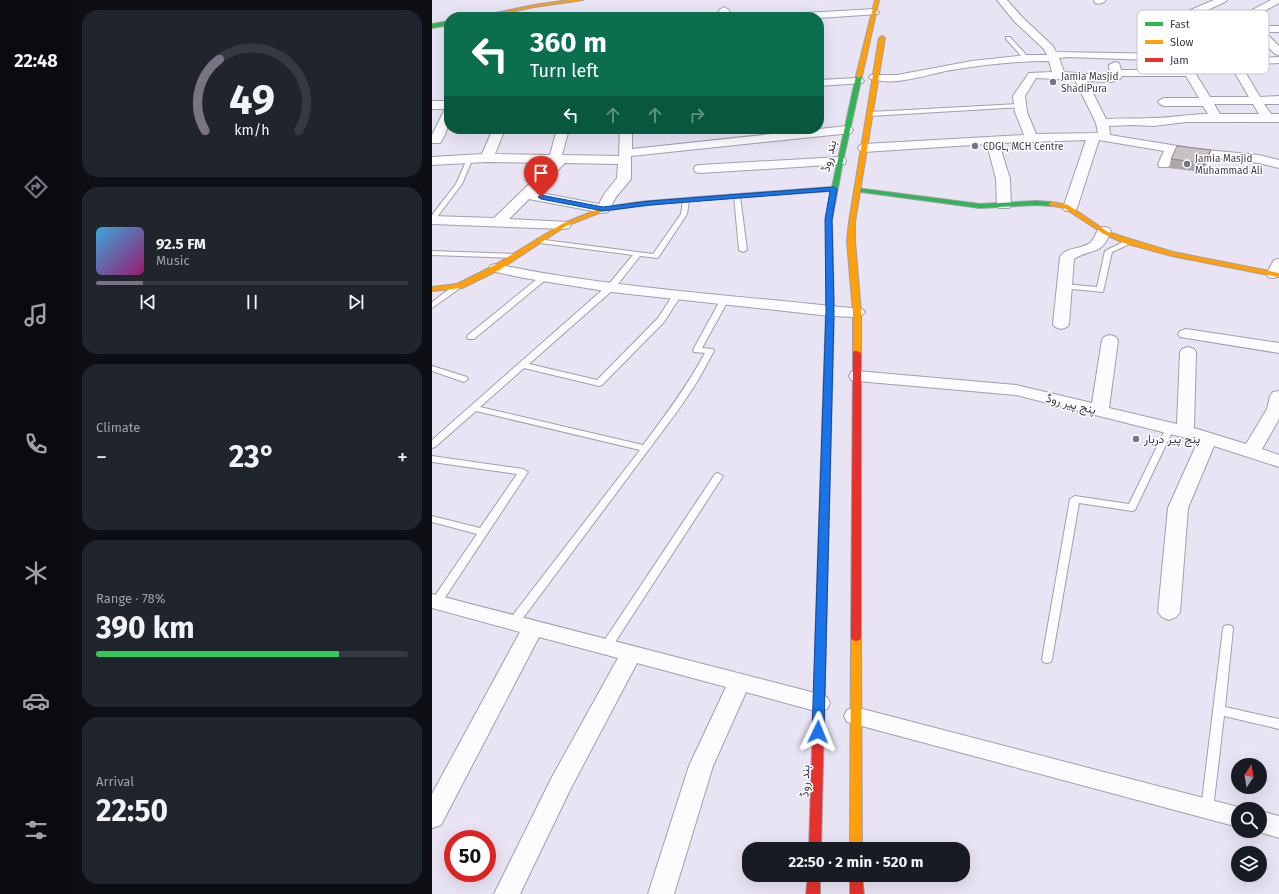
<!DOCTYPE html>
<html lang="en">
<head>
<meta charset="utf-8">
<style>
	body { margin:0; font-family:"Fira Sans",Vazirmatn,sans-serif; background:#20242c; color:#f1f3f6; height:100vh; display:flex; flex-direction:column; font-size:15px; white-space:nowrap }
	* { box-sizing:border-box; margin:0 }
	p { font-size:13px; color:#9ea1a6 }
	.icon { flex:none; width:22px; height:22px; fill:none; stroke:currentColor; stroke-width:2; stroke-linecap:round; stroke-linejoin:round }
	.map { position:relative; flex:1; overflow:hidden }
	.panel { display:flex; flex-direction:column; gap:10px; padding:10px; background:#0d0f14; width:360px }
	.panel>* { flex:none }
	.guide { position:absolute; left:12px; top:12px; width:380px; height:122px; border-radius:16px; box-shadow:0 4px 16px #0002; background:#0b6e4f; color:#fff; overflow:hidden }
	.needle { width:26px; rotate:12deg }
	.buttons { position:absolute; left:799px; top:758px; display:grid; gap:8px }
	.buttons a { display:grid; place-items:center; width:36px; height:36px; border-radius:50%; background:#171b24; box-shadow:0 4px 16px #0002; font-size:20px }
	.speed { position:absolute; left:12px; top:830px; display:flex; gap:8px; font-size:20px; font-weight:700; text-align:center }
	.speed>* { display:grid; place-content:center; width:52px; height:52px; border-radius:50%; background:#171b24; box-shadow:0 4px 16px #0002; line-height:1 }
	.speed .limit { border:6px solid #d22; background:#fff; color:#111 }
	.pin { position:absolute; display:grid; place-items:center; width:34px; height:34px; color:#fff; margin:-41px -17px; border-radius:50% 50% 50% 0; rotate:-45deg; box-shadow:0 0 4px #0007 }
	.pin .icon { rotate:45deg }
	.me { position:absolute; width:44px; margin:-22px; rotate:2deg; stroke-linejoin:round; filter:drop-shadow(0 0 3px #0008) }
	.turn { display:flex; align-items:center; gap:14px; height:84px; padding:0 20px; font-size:18px }
	.turn .icon { width:52px; height:52px; stroke-width:2.5 }
	.turn b { display:block; font-size:28px; line-height:34px }
	.lanes { display:flex; align-items:center; height:38px; padding:0 20px; background:#0003; justify-content:center; gap:20px; direction:ltr }
	.lanes .off { opacity:.35 }
	.big { font-size:30px; font-weight:700; line-height:1.1 }
	.panel .tile { flex:1; display:flex; flex-direction:column; justify-content:center; gap:6px; min-width:0; padding:0 14px; border-radius:16px; background:#20242c }
	.panel .dial { align-items:center; gap:0 }
	.dial svg { height:104px; overflow:visible; fill:none; stroke:#363941; stroke-width:7; stroke-linecap:round; text-anchor:middle }
	.dial text { fill:#f1f3f6; stroke:none }
	.song { display:flex; align-items:center; gap:12px }
	.cover { width:48px; height:48px; border-radius:6px; background:linear-gradient(135deg,hsl(200 70% 55%),hsl(320 70% 35%)) }
	.played { height:4px; border-radius:2px; background:linear-gradient(90deg,#797483 15%,#363941 15%) }
	.keys { display:flex; justify-content:space-around; direction:ltr }
	.heat { display:flex; justify-content:space-between; align-items:center; font-size:22px; direction:ltr }
	.charge { height:6px; border-radius:3px; background:linear-gradient(90deg,#34c759 78%,#363941 0) }
	.trip { position:absolute; left:310px; top:842px; width:228px; height:40px; border-radius:16px; background:#171b24; box-shadow:0 4px 16px #0002; font-weight:700; line-height:40px; text-align:center }
	main { display:flex; flex:1; min-height:0 }
	.menu { display:flex; flex-direction:column; width:72px; justify-content:space-around; align-items:center; background:#090b0e; color:#9ea1a6 }
	.menu .icon { width:28px; height:28px }
	.menu .current { color:#797483 }
	.menu b { font-size:18px; color:#f1f3f6 }
	.map>svg:first-child { display:block }
</style>
</head>
<body>
<main>
<nav class="menu">
<b>22:48</b>
<svg class="icon current" aria-label="directions" viewBox="0 0 24 24"><path d="M12 3l9 9-9 9-9-9zM9 14v-3h6M13 9l2 2-2 2"/></svg>
<svg class="icon" aria-label="music" viewBox="0 0 24 24"><path d="M9 18V5l10-2v13"/><circle cx="6" cy="18" r="3"/><circle cx="16" cy="16" r="3"/></svg>
<svg class="icon" aria-label="phone" viewBox="0 0 24 24"><path d="M5 4h4l2 5-3 2q2 4 5 5l2-3 5 2v4C11 20 4 13 5 4z"/></svg>
<svg class="icon" aria-label="climate" viewBox="0 0 24 24"><path d="M12 3v18M4 7l16 10M4 17L20 7"/></svg>
<svg class="icon" aria-label="car" viewBox="0 0 24 24"><path d="M5 17H2v-5l4-1 3-4h7l3 4 3 1v5h-3M9 17h6M6 11h13"/><circle cx="7" cy="17" r="2"/><circle cx="17" cy="17" r="2"/></svg>
<svg class="icon" aria-label="filters" viewBox="0 0 24 24"><path d="M4 7h16M4 17h16"/><circle cx="9" cy="7" r="2"/><circle cx="15" cy="17" r="2"/></svg>
</nav>
<section class="panel">
<div class="tile dial"><svg viewBox="0 0 100 80">
<path d="M14 69A42 42 0 1 1 86 69"/>
<path d="M14 69A42 42 0 0 1 25 14" stroke="#797483"/>
<text x="50" y="56" font-size="32" font-weight="700">49</text>
<text x="50" y="72" font-size="11">km/h</text>
</svg></div>
<div class="tile">
<div class="song"><i class="cover"></i><div><b>92.5 FM</b><p>Music</p></div></div>
<div class="played"></div>
<div class="keys"><svg class="icon" aria-label="previous" viewBox="0 0 24 24"><path d="M18 5L8 12l10 7zM5 5v14"/></svg><svg class="icon" aria-label="pause" viewBox="0 0 24 24"><path d="M8 5v14M16 5v14"/></svg><svg class="icon" aria-label="next" viewBox="0 0 24 24"><path d="M6 5l10 7-10 7zM19 5v14"/></svg></div>
</div>
<div class="tile"><p>Climate</p>
<div class="heat"><a>−</a><b class="big">23°</b><a>+</a></div>
</div>
<div class="tile"><p>Range · 78%</p><b class="big">390 km</b><div class="charge"></div></div>
<div class="tile"><p>Arrival</p><b class="big">22:50</b></div>
</section>
<div class="map">
<svg width="847" height="894" viewBox="0 0 847 894">
	<rect width="100%" height="100%" fill="#e9e4f4"/>
	<g fill="none" stroke-linecap="round" stroke-linejoin="round">
		<defs>
			<path id="lane" d="M574,37H578L596,57V59H592L574,39Z
				M588,104L590,105V107L438,116L435,114L438,112Z
				M36,157L41,158L30,184L2,221L0,222V215L24,184Z
				M305,194L308,196L315,250L311,252L307,250L302,196Z
				M254,198L257,200L255,214L226,258L208,256L182,289L97,364L165,380L226,318L243,292H249L250,294L232,322L170,385L167,386L92,368L48,407L211,445C234,415 255,386 273,353L262,352L261,350L290,297H293L297,299L270,348L281,349L282,351L265,382L247,409L85,626L81,627L77,626L76,623L77,620L208,450L44,411L3,447L0,448V440L176,285L201,255L108,243H105V239L221,254L249,214L251,200Z
				M695,240H698L702,242L680,252L671,292L629,288V284H632L665,287L673,251Z
				M0,251L83,254L87,256L83,258L0,255Z
				M110,275H113L117,277L42,339H36L35,337L36,335Z
				M24,284H30L31,286L0,308V302Z
				M0,366L35,377L36,379L32,382L0,371Z
				M738,425L742,428L703,510L700,511L647,503L620,659L619,662L615,663L611,662L610,659L638,499L643,496L697,504L734,428Z
				M0,456L91,469L96,472L8,605H0V600L45,534L0,522V516L48,528L85,474L0,462Z
				M286,473L291,476L178,650L174,651L170,650L169,647L170,644L283,474Z
				M796,625L800,626L801,629L793,707L847,719V729L792,716L781,809L779,813L775,814L771,813L769,809L791,629L792,626Z"/>
			<path id="street" d="M565,0H575L591,18L621,46L624,52L742,54L729,24L730,22L782,0H795L793,2L769,13L776,18L809,16L839,0H847V3L818,19L827,26H847V32H833L847,46V55L843,54L816,27L809,22L780,24L804,59L847,57V63L809,65L828,97L847,96V104H832L839,114H847V122H755L721,126L700,125L677,126L678,135L764,149L827,155L847,160V168L827,163L743,153L737,167H727L726,164L732,151L667,140L645,208L643,211H633L631,208L654,140L567,143L578,179L579,205L577,208H567L565,205L564,179L555,144L432,152L428,151L426,148L428,145L432,144L592,135L583,112L581,96L597,73L620,72L617,61C583,61 548,65 514,71C490,76 464,86 439,79L437,77L439,75H465L540,61L594,55H615L612,49L583,22ZM760,16L766,19V21L769,24L800,68L817,97H778L754,58L740,25ZM636,57L745,61L750,70H689L687,63L683,62L677,65L678,76L632,72L627,58ZM690,76H754L767,98H732L728,100L726,102L728,104L732,106H771L776,114C757,114 739,118 720,118C705,119 690,118 674,119L655,81L679,82L688,79ZM604,78L643,80L664,123L666,133L604,134L595,112L593,96ZM782,104H821L827,114H788Z
				M662,0H674C671,4 667,4 663,3Z
				M292,7L297,10L298,17H288L287,10Z
				M442,9L447,12L446,14L387,18V17H351L356,14Z
				M426,78L430,79L432,81L430,83L387,86V80Z
				M0,101H17V109H0Z
				M17,109C17,122 16,132 8,143H0V135L11,113L13,110Z
				M415,126L419,127L421,130L419,133L199,156V179L184,197L176,212L171,213L97,199L77,219L137,222L139,225L137,228L132,229L0,224V216L62,218L119,163L55,162L0,165V157L50,154L61,129H73L63,154L118,155L125,129H137L130,155L187,156L188,129H200V149ZM133,163L186,164L185,178L173,193L167,204L104,192Z
				M408,157L413,158L414,161L413,164L268,173L263,172L262,169L263,166L268,165Z
				M672,227L677,228L679,231C669,257 661,247 642,259L637,324L635,327L629,329L623,327L621,324L628,257C635,246 650,250 659,242C663,238 664,232 667,228Z
				M847,259V276L841,278L836,277L834,274L842,260Z
				M64,264C174,287 287,294 398,306L430,309L433,312L430,315L425,317L398,316L179,292L92,278L59,271L57,268L59,265Z
				M754,329L847,343V353L748,337L746,334L748,331Z
				M678,335L684,337L686,340L677,408L745,424L748,352L750,349L756,347L762,349L764,352L762,428L814,444L835,409L838,396L841,392L847,391V419L830,449L847,455V467L782,446L756,508L748,612L744,617L737,620L730,617L726,612L736,508L766,441L584,395L425,381L419,380L417,376L419,372L425,371L584,385L660,403L670,340L672,337Z
				M0,594L387,694L395,697L398,703L395,709L387,712L314,692L281,766L242,894H216L257,766L294,687L205,663L139,788L88,894H62L120,777L186,658L107,637L9,825L0,828V794L88,632L0,608Z
				M423,707L806,807L813,809H806V827L415,722L412,716L415,710Z
				M828,811L847,816V838L824,831H828Z"/>
			<path id="fast" d="M17,21V25L0,28V24Z
				M427,74L430,76L411,161L399,225L397,226L394,224L399,191L264,200V198L266,197L400,187L424,76Z
				M424,188L548,204L604,201L619,202L622,204L619,206L604,205L548,208L422,191V189Z"/>
			<path id="slow" d="M137,0H151L102,7L55,17H45L102,5Z
				M443,0H447L430,76L427,78L424,76Z
				M450,36L453,38L423,222V241L429,312V353L425,355L421,353V312L415,241L417,222L447,38Z
				M266,197L268,198V200L206,206L172,211L134,226L67,270L30,288L0,291V287L25,284L61,266L130,224L169,208L206,202Z
				M619,202L636,205L676,232L698,239L741,252L847,273V277L740,256L692,243L672,234L632,208L617,205V203Z
				M397,222L400,224L402,311L396,553L395,555H387L386,553L394,311V224Z
				M424,633L428,634L429,637L430,849H418L419,637L420,634Z"/>
			<path id="jam" d="M422,351H425L429,353V637L428,640L424,641L420,640L419,637L421,353Z
				M391,550L395,551L396,553L389,849H377L386,553L387,551Z
				M376,875H388V894H374Z
				M418,875H430L432,894H418Z"/>
		</defs>
		<use href="#lane" stroke="#a39eac" stroke-width="2"/>
		<use href="#street" stroke="#a39eac" stroke-width="2"/>
		<use href="#fast" stroke="#a39eac" stroke-width="2"/>
		<use href="#slow" stroke="#a39eac" stroke-width="2"/>
		<use href="#jam" stroke="#a39eac" stroke-width="2"/>
		<use href="#lane" fill="#fcfbfd" fill-rule="evenodd"/>
		<use href="#street" fill="#fcfbfd" fill-rule="evenodd"/>
		<use href="#fast" fill="#30b455" fill-rule="evenodd"/>
		<use href="#slow" fill="#ff9f0a" fill-rule="evenodd"/>
		<use href="#jam" fill="#e5322d" fill-rule="evenodd"/>
	</g>
	<path fill="#aea6a9" d="M739,159H777L769,172L737,168Z"/>
	<path fill="#8d8789" d="M779,150L777,159L769,172L771,163Z"/>
	<path fill="#cac1c4" stroke="#8d8789" d="M745,146L779,150L771,163L739,159Z"/>
	<path fill="#1a73e8" stroke="#114b97" d="M402,187L405,189L400,219L402,311L392,732L390,735L386,737L382,735L380,732L394,311L393,219L398,191L218,205L171,211L109,199L106,197L109,195L171,207L218,201Z"/>
	<g fill="#797483" stroke="#fff" stroke-width="1.5">
		<circle cx="621" cy="82" r="4"/>
		<circle cx="543" cy="146" r="4"/>
		<circle cx="755" cy="164" r="4"/>
		<circle cx="704" cy="439" r="4"/>
	</g>
	<g text-anchor="middle" stroke-width="3" stroke-linejoin="round" paint-order="stroke">
		<g font-size="10" fill="#3d3846" stroke="#fff" text-anchor="start">
			<text x="629" y="80">Jamia Masjid<tspan x="629" dy="12">ShadiPura</tspan></text>
			<text x="551" y="150">CDGL, MCH Centre</text>
			<text x="763" y="162">Jamia Masjid<tspan x="763" dy="12">Muhammad Ali</tspan></text>
		</g>
		<g font-size="12" fill="#3d3846" stroke="#fff">
			<text transform="translate(397 156) rotate(-77)" y="4">بند روڈ</text>
			<text transform="translate(639 404) rotate(14)" y="4">پنج پیر روڈ</text>
			<text transform="translate(373 781) rotate(-88)" y="4">بند روڈ</text>
		</g>
		<g font-size="12" fill="#3d3846" stroke="#fff" text-anchor="start">
			<text x="712" y="443">پنج پیر دربار</text>
		</g>
	</g>
	<rect x="705" y="10" width="132" height="64" rx="6" fill="#fff" stroke="#c5c3c8" stroke-width="1"/>
	<rect x="713" y="22" width="18" height="4" fill="#30b455"/>
	<rect x="713" y="40" width="18" height="4" fill="#ff9f0a"/>
	<rect x="713" y="58" width="18" height="4" fill="#e5322d"/>
	<g font-size="11" fill="#3d3846">
		<text x="738" y="28">Fast</text>
		<text x="738" y="46">Slow</text>
		<text x="738" y="64">Jam</text>
	</g>
</svg>
<div class="buttons">
<a><svg class="needle" viewBox="-14 -14 28 28"><path d="M0-13l5 13h-10z" fill="#e53935"/><path d="M0 13l5-13h-10z" fill="#9ea1a6"/></svg></a>
<a><svg class="icon" aria-label="search" viewBox="0 0 24 24"><circle cx="10" cy="10" r="6"/><path d="M15 15l6 6"/></svg></a>
<a><svg class="icon" aria-label="layers" viewBox="0 0 24 24"><path d="M12 4l9 5-9 5-9-5zM3 14l9 5 9-5"/></svg></a>
</div>
<div class="speed"><div class="limit">50</div></div>
<div class="pin" style="left:109px;top:197px;background:#d93025"><svg class="icon" aria-label="arrive" viewBox="0 0 24 24"><path d="M6 21V4h12l-3 4 3 4H6"/></svg></div>
<svg class="me" style="left:386px;top:732px" viewBox="-20 -20 40 40"><path d="M0-17L14 15 0 8-14 15z" fill="#1a73e8" stroke="#fff" stroke-width="4"/></svg>
<div class="trip">22:50 · 2 min · 520 m</div>
<div class="guide">
<div class="turn"><svg class="icon" aria-label="left" viewBox="0 0 24 24"><path d="M17 20v-9H6M10 6l-5 5 5 5"/></svg><div><b>360 m</b>Turn left</div></div>
<div class="lanes"><svg class="icon" aria-label="left" viewBox="0 0 24 24"><path d="M17 20v-9H6M10 6l-5 5 5 5"/></svg><svg class="icon off" aria-label="ahead" viewBox="0 0 24 24"><path d="M12 20V5M6 11l6-6 6 6"/></svg><svg class="icon off" aria-label="ahead" viewBox="0 0 24 24"><path d="M12 20V5M6 11l6-6 6 6"/></svg><svg class="icon off" aria-label="right" viewBox="0 0 24 24"><path d="M7 20v-9h11M14 6l5 5-5 5"/></svg></div>
</div>
</div>
</main>
</body>
</html>
